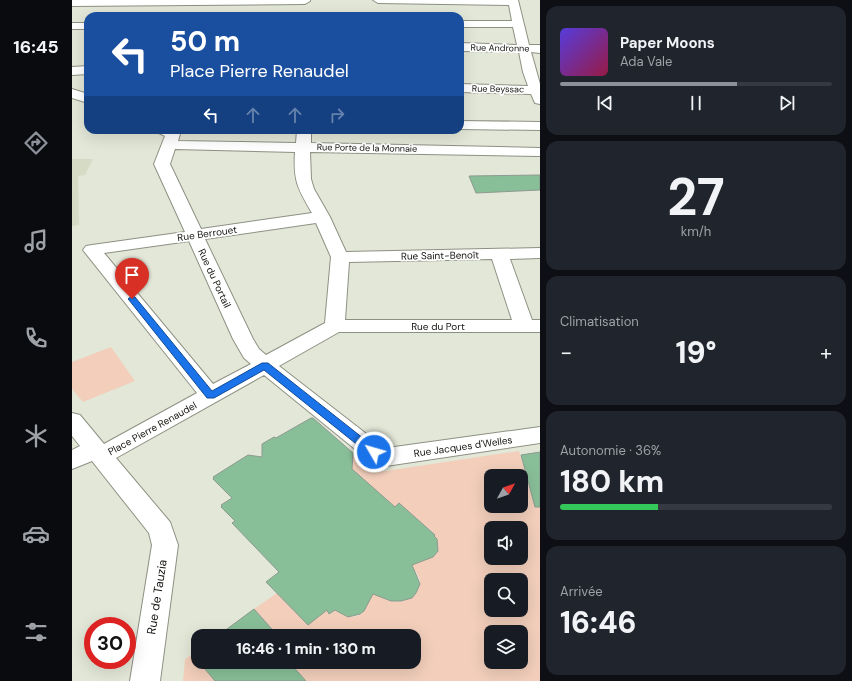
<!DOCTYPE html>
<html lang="fr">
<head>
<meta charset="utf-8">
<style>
	body { margin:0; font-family:"DM Sans",sans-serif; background:#20242c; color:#f1f3f6; height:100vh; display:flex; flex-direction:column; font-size:15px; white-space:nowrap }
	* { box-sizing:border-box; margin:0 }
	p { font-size:13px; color:#9ea1a6 }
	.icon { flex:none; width:22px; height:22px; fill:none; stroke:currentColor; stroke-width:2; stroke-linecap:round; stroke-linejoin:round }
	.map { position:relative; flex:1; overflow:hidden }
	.side { display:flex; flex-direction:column; gap:6px; padding:6px; background:#0d0f14; width:312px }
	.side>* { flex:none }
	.hud { position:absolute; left:12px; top:12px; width:380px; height:122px; border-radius:12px; box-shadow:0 4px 16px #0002; background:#1a4fa0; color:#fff; overflow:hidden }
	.needle { width:26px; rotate:50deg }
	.tools { position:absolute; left:412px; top:469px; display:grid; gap:8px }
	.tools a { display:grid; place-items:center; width:44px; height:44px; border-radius:8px; background:#171b24; box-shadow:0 4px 16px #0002; font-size:20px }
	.speed { position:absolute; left:12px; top:617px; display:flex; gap:8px; font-size:20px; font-weight:700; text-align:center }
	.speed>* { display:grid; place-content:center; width:52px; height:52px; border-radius:50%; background:#171b24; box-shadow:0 4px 16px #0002; line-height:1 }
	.speed .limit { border:6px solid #d22; background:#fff; color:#111 }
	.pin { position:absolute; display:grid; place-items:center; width:34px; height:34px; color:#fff; margin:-41px -17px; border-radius:50% 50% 50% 0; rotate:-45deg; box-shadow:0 0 4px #0007 }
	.pin .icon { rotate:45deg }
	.me { position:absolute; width:44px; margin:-22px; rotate:308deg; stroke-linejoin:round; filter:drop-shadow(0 0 3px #0008) }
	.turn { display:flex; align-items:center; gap:14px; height:84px; padding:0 20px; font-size:18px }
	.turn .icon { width:52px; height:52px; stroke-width:2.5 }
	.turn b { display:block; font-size:28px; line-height:34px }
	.lanes { display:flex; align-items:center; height:38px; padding:0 20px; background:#0003; justify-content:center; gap:20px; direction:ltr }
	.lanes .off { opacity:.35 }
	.big { font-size:30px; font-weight:800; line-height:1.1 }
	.side .widget { flex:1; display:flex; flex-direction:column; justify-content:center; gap:6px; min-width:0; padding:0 14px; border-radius:12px; background:#20242c }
	.side .dial { align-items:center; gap:0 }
	.dial b { font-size:52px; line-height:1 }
	.song { display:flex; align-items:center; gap:12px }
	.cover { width:48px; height:48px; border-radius:6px; background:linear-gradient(135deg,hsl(250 70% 55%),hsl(340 70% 35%)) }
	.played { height:4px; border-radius:2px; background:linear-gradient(90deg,#8c9099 65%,#363941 65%) }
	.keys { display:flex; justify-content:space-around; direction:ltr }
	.heat { display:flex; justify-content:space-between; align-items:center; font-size:22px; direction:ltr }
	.charge { height:6px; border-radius:3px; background:linear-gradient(90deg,#34c759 36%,#363941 0) }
	.trip { position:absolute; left:119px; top:629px; width:230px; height:40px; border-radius:12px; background:#171b24; box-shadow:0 4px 16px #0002; font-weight:800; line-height:40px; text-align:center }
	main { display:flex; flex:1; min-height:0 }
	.dock { display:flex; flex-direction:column; width:72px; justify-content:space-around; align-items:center; background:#090b0e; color:#9ea1a6 }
	.dock .icon { width:28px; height:28px }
	.dock .selected { color:#8c9099 }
	.dock b { font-size:18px; color:#f1f3f6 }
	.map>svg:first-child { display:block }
</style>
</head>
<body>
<main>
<nav class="dock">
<b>16:45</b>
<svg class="icon selected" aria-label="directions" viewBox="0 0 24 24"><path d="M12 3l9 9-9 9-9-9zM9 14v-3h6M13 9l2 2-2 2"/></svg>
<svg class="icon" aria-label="music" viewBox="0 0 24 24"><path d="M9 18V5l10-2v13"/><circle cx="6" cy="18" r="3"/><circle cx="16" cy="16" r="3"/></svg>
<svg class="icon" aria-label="phone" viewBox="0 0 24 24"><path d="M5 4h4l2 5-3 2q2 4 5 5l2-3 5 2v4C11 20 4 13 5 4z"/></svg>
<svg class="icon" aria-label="climate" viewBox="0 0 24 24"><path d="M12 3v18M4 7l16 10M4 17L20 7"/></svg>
<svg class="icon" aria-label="car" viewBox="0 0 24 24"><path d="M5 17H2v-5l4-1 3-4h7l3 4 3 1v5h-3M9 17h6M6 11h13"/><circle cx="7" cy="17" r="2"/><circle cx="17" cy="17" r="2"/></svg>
<svg class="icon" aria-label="filters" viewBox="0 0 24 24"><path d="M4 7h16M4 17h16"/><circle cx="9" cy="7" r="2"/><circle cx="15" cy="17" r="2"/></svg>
</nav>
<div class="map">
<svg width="468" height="681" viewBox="0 0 468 681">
	<rect width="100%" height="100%" fill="#e3e7d7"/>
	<path fill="#d6dbc5" d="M0,159H21L13,175L6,176L7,225L0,226Z"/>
	<path fill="#f2cebb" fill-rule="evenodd" d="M39,347L63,381L11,402L0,389V362Z
		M447,451L461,500L468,506V681H234L217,662H342V636H206L182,609L205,593L255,610L258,614L263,610C271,616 284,621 292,611C294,608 298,594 301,589C306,594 312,600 319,601C333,604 349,596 348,580L344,572L333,561C344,560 360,562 366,551L363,541L366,540L362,536L363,535L356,528L353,529L344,522L347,520L343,517L340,518L328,504L318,510C304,488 292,478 269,467L281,455L300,473ZM419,476H449V506H419ZM419,528H449V558H419ZM419,580H449V610H419ZM419,632H449V662H419Z
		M121,654L143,681H111L113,659Z"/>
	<path fill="#88be98" stroke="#8c9a90" d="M468,175V190L404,193L397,176Z
		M239,418H241L281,453L280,469L323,507L327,503L363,535L362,536L365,539L366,551L361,557L340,565L348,584L344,593L340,598L329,601H319L301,594L292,611L288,614L276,617L263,610L257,614L255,610L236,625L194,582L207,572L160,523L163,521L149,507L150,506L149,505L160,498L141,479L142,478L141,477L176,455L190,457V444L202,437L204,438Z
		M468,452V507H463L449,455Z
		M182,609L206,636H145L147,635Z
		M127,662H217L234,681H143Z"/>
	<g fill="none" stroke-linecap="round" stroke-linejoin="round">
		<defs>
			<path id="street" d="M0,0H238V1L233,4L0,6Z
				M301,0H446L457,45H468V53L459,52L468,84V104L463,103L459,94L388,92V84L456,86L451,72L447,52L388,51V43L445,45L441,27H388V21H440L437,5L306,3Z
				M0,23H16V29H0Z
				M16,66V74L0,75V67Z
				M0,89L16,94V103L0,98Z
				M388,121L468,122V130L388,129Z
				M85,130L106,131L108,134L106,141L224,143L225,130H239V143L468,148V156L238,152L239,179L242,189L258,217L274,252L468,248V258L438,259L460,320H468V332H267L207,366L310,446L315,448L468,427V443L314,466L294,458L192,375L44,458L98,522L106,545L88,681H58L80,545L77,533L20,461L0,469V450L8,446L0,436V413L8,415L32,444L125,393L11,250L14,246L20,245L113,232L82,164L93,136L87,133ZM103,149L223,152C221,181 226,189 240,213L129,229L98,164ZM244,223L259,257L253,323L194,355L187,349L181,339L133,239ZM117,241L161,339L172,358L179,364L141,384L32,253ZM420,259L440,320H273L277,262Z"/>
		</defs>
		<use href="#street" stroke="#8d9183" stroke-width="2"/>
		<use href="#street" fill="#fff" fill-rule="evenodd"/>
	</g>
	<path fill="#1a73e8" stroke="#114b97" d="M60,296L63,297L140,391L190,363H196L306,450L307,452L306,455H298L192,370L142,398H135L57,300L56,299Z"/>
	<g text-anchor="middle" stroke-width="3.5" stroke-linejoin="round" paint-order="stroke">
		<g font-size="9" fill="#141510" stroke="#fff">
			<text transform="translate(428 48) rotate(1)" y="3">Rue Andronne</text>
			<text transform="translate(426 89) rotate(1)" y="3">Rue Beyssac</text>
			<text transform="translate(295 148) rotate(1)" y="3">Rue Porte de la Monnaie</text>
		</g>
		<g font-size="10" fill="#141510" stroke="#fff">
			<text transform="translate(135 233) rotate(-8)" y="4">Rue Berrouet</text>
			<text transform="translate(368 255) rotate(-1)" y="4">Rue Saint-Benoît</text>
			<text transform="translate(143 278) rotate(65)" y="4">Rue du Portail</text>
			<text x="366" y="330">Rue du Port</text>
			<text transform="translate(80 428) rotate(-29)" y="4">Place Pierre Renaudel</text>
			<text transform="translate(391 446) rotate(-8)" y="4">Rue Jacques d'Welles</text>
		</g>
		<g font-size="12" fill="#141510" stroke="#fff">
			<text transform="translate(85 597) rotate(-81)" y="4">Rue de Tauzia</text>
		</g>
	</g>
</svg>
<div class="tools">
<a><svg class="needle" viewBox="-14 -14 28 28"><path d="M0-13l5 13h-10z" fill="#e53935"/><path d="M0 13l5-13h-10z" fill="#9ea1a6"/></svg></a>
<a><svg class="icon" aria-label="sound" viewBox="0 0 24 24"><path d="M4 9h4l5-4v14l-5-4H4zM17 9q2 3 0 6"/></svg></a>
<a><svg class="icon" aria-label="search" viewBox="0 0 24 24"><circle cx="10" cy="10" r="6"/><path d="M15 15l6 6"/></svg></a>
<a><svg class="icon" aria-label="layers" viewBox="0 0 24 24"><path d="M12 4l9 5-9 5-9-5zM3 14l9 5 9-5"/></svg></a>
</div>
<div class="speed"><div class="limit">30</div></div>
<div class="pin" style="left:60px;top:299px;background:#d93025"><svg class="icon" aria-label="arrive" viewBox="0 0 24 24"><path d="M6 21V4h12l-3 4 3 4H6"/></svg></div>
<svg class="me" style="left:302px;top:452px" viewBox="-20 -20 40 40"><circle r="17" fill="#1a73e8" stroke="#fff" stroke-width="3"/><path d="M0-11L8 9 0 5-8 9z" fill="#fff"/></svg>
<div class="trip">16:46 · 1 min · 130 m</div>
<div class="hud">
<div class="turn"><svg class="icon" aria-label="left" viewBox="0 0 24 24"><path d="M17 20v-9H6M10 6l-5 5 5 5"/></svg><div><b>50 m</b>Place Pierre Renaudel</div></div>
<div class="lanes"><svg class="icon" aria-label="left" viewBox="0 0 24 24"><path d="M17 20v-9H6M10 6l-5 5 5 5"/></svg><svg class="icon off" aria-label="ahead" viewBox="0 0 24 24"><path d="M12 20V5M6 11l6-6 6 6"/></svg><svg class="icon off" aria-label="ahead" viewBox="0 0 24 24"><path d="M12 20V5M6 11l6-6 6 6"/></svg><svg class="icon off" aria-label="right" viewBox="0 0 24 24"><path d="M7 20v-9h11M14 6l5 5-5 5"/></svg></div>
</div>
</div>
<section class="side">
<div class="widget">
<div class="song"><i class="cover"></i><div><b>Paper Moons</b><p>Ada Vale</p></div></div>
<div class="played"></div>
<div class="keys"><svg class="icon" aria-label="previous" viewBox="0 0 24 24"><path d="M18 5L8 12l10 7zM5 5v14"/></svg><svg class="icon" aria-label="pause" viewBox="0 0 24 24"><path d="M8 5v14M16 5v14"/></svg><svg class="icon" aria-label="next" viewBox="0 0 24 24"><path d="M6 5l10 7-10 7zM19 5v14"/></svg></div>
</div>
<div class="widget dial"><b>27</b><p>km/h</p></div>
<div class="widget"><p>Climatisation</p>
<div class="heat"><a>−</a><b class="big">19°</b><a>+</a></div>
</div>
<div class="widget"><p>Autonomie · 36%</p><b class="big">180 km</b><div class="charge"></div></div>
<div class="widget"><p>Arrivée</p><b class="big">16:46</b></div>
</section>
</main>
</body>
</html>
